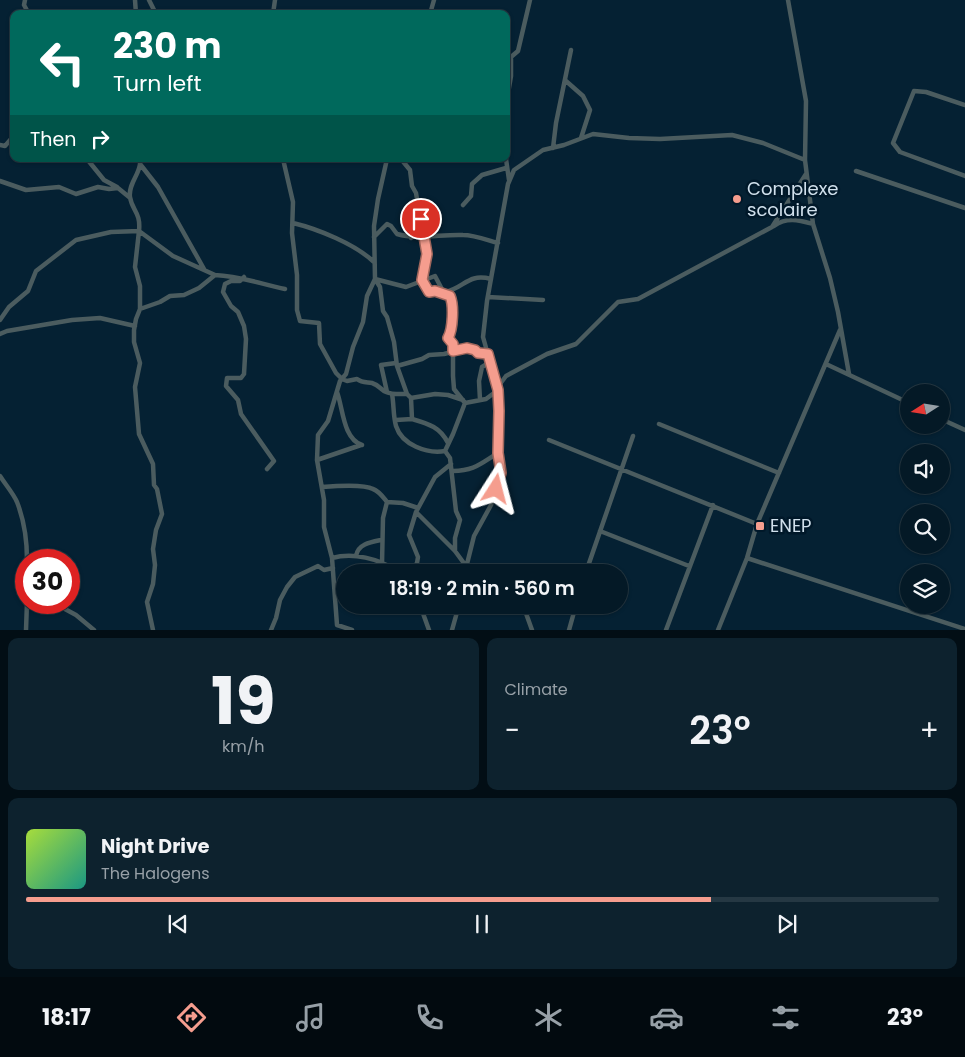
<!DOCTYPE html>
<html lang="en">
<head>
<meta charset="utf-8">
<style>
	body { margin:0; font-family:Poppins,sans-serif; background:#0d222e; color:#f1f3f6; height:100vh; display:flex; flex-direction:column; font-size:19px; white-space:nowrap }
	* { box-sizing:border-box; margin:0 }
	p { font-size:16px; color:#97a0a7 }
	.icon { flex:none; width:28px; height:28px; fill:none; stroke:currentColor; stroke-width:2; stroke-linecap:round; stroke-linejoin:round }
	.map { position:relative; height:630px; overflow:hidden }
	.drawer { display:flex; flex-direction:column; gap:8px; padding:8px; background:#020e15; flex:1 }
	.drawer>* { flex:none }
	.banner { position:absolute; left:10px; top:10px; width:500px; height:152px; border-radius:10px; box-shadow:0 1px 4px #0004,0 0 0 1px #253843; background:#00695c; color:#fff; overflow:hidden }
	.needle { width:32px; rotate:258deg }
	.buttons { position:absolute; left:900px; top:384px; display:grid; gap:10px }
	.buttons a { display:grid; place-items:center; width:50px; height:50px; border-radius:50%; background:#041926; box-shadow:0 1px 4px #0004,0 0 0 1px #253843; font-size:25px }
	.speed { position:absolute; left:15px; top:549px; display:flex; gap:10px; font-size:25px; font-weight:700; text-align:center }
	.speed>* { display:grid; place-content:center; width:65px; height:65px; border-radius:50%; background:#041926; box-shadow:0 1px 4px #0004,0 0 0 1px #253843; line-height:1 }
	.speed .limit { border:8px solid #d22; background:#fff; color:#111 }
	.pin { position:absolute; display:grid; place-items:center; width:42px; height:42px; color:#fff; margin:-21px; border:2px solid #fff; border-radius:50%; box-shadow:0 1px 5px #0007 }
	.me { position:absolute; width:55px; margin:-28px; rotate:9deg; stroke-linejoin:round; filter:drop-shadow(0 0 4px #0008) }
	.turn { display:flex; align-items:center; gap:18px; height:105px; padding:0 20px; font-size:22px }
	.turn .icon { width:65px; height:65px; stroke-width:2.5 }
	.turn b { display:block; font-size:35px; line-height:42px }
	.then { display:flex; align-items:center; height:48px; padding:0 20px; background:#0003; gap:10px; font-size:19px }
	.big { font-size:38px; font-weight:600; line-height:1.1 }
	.drawer .tile { flex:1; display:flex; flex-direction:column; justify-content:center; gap:8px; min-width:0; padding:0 18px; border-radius:10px; background:#0d222e }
	.drawer .dial { align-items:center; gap:0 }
	.dial b { font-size:65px; line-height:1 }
	.song { display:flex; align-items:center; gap:15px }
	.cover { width:60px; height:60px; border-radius:8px; background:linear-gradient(135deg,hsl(80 70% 55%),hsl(170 70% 35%)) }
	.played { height:5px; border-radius:2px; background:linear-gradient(90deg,#f59d8e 75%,#253843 75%) }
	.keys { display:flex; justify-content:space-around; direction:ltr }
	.heat { display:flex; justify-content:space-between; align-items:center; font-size:28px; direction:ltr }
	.drawer .tiles { flex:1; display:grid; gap:8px; grid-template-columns:1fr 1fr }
	.tile:last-child { grid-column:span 2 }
	.trip { position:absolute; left:336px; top:564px; width:292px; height:50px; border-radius:25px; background:#041926; box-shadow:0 1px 4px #0004,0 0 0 1px #253843; font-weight:600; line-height:50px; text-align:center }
	.dock { display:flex; height:80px; justify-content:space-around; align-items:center; background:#020a0f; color:#97a0a7 }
	.dock .icon { width:35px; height:35px }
	.dock .current { color:#f59d8e }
	.dock b { font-size:22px; color:#f1f3f6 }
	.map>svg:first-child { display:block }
</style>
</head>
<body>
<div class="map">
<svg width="965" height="630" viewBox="0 0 965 630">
	<rect width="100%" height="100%" fill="#052133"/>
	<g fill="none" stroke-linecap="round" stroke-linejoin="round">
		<path stroke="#4b5c5f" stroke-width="4.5" d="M25,0L24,5L29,14
			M135,0L136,14
			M149,0L156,14
			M788,0L806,101L805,160L813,224L830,278L838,312L849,374
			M273,14L275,0
			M430,14L434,0
			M506,54L511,57V76L506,105
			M511,57L518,51L530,0
			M566,81L583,96L590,110L581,138
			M965,105L926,92L914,91L893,143L900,152L965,176
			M0,145L5,146L11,139L14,140
			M553,148L556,123L571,50
			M87,159L104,180L117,187
			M140,159V164L158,187L204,269
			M283,159L293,202L292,233L297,275V310L300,321L319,323L320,344L336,373L342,379L347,381L357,379C362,383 367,382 372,383C379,385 381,390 386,392C393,395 400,394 407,394
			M401,159L410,170L412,186L416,193L420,217L425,236
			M506,159L509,180
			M856,171L965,208
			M0,181L26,190L59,187L76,194L98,187L109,189L118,188L129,197
			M463,205L471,196L472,184L482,175L506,168
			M293,223C318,229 355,244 374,262
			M774,226C787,217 798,220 813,224
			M424,236L427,255L422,280L429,292C434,291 440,293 445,292C465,288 467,273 491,279
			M374,237L387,224L391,226L397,234C418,240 441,234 463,235C474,235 487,240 498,243
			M411,238L420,217
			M215,275C240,276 261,284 285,289
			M244,277L240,281H231L225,284L223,292L231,306L238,312L244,326L246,339L244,374L241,378H227L226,386L238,400L241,414L274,461L267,469
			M488,297L543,300
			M140,309V286L135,267L139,231L173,256L215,275L199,288L184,295L170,296L160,302L140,309L136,319L134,330V342L140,363L135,387L139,434L153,464L154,485L157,489L162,514L156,530L153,549L155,565L153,584L147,602L153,630
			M0,320L9,307L28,291L36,271L76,240L111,232L139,231C141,212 132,211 130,197C128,185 139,175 140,164
			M0,334L7,331L72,320L100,318L135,326
			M826,364L909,403
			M397,366L422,359L429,355L444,354L467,348L475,350L478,353L488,354
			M337,392C343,408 343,439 362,445
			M387,392L381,365L396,363
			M392,394C394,404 393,416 396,426C402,445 427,454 445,451
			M411,398L435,394L448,395L463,400
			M480,400L479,381L482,367L490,362
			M941,419L965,430
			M396,420L412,419
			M659,424L779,473
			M549,440L757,524
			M448,443C440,427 429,424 412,419L411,398L407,394L397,366L394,342L387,317L383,311L380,287L375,279L406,287L435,276L444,293L450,296L452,301V325L448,338L453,344V376L454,389L465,403
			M445,451L453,434L465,403L486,399L498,390L500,384L506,376L547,354L576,344L618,302L638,299L772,227L806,174
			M445,451L450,458L456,511L460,520L455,538V551
			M317,460L361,445
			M451,464L435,477L416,512L455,551L466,566
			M453,471C474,471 480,464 498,453
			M0,476C5,484 13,493 17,502C24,520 27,541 27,560
			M322,487C334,486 364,484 373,489C379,491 383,497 387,502L403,503L418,508
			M600,531L689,566
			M356,556C358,544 371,542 381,540
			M332,558C354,552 378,559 396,570L397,572
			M747,558L965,629
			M382,564L383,518L387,502
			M510,568L511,572
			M411,572L417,563L418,557L409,535L416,512
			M465,572L474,536L491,505L501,473L498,453L499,411L498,390L483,337L487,301L508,184L514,170L543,150L564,145L593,134L629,138L660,139L732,135L763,143L805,160
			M586,572L633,436
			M52,602L76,615L94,630
			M420,605L429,630
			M523,605L532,630
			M26,630L27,602
			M271,630L276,618L280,600L287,587L295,577L318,566L324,570L333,568
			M352,630L337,625L332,558L324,527V500L317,460L318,435L328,421L340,381L346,374L353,347L363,322L367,296L375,279L374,226L378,199L387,159
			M452,630L459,605
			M569,630L576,605
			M666,630L713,505
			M718,630L747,558L757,524L840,330"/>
	</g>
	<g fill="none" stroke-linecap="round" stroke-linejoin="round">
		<defs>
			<path id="route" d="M421,219L427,254L422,280L429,292L435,291L450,296C454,305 453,329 448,338L453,344V351L467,348L475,350L478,353L488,354L498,390L499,411L498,453L501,473L496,489"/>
		</defs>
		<use href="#route" stroke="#9f665c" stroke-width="12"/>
		<use href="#route" stroke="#f59d8e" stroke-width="9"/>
	</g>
	<g fill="#f59d8e" stroke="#001829" stroke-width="2">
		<circle cx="737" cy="199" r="5"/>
		<rect x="755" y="521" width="10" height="10" rx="2.5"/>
	</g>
	<g text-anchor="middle" stroke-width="5" stroke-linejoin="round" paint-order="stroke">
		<g font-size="18" fill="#d0e0ec" stroke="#001829" text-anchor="start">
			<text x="747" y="195">Complexe<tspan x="747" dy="21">scolaire</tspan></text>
			<text x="770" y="532">ENEP</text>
		</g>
	</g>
</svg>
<div class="buttons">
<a><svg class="needle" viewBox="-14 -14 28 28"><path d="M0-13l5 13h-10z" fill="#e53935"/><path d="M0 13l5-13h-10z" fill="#97a0a7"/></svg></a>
<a><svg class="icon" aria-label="sound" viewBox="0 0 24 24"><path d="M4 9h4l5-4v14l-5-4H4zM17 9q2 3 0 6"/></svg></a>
<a><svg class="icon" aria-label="search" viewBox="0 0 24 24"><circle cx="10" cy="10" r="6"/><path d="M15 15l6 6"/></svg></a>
<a><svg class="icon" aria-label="layers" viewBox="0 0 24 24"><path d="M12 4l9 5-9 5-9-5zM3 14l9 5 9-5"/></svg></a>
</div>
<div class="speed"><div class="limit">30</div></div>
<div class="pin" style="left:421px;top:219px;background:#d93025"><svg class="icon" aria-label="arrive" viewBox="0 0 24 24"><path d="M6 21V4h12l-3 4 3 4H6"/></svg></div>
<svg class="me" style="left:496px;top:489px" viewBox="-20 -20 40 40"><path d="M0-17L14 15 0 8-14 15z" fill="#f59d8e" stroke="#fff" stroke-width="4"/></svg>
<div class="trip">18:19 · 2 min · 560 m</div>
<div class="banner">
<div class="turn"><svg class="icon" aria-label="left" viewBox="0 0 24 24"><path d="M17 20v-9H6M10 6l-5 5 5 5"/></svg><div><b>230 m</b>Turn left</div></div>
<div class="then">Then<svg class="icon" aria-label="right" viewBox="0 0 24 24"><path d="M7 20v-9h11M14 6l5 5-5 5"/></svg></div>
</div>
</div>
<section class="drawer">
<div class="tiles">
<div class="tile dial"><b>19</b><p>km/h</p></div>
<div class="tile"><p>Climate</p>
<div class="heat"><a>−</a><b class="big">23°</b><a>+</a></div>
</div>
<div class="tile">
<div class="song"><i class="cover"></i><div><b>Night Drive</b><p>The Halogens</p></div></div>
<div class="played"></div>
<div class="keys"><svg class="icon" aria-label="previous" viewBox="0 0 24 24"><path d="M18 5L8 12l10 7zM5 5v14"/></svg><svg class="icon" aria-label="pause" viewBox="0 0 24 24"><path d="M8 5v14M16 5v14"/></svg><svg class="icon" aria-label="next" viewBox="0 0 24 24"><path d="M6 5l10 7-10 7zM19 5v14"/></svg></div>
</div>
</div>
</section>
<nav class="dock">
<b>18:17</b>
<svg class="icon current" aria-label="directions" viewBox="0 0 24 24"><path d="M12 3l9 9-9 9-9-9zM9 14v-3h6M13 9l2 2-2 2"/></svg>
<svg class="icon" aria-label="music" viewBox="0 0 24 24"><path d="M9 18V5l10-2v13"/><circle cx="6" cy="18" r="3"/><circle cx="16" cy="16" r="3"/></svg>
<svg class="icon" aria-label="phone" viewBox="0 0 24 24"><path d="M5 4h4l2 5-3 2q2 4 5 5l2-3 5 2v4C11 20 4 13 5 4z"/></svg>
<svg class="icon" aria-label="climate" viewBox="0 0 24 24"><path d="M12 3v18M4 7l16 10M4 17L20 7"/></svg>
<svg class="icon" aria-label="car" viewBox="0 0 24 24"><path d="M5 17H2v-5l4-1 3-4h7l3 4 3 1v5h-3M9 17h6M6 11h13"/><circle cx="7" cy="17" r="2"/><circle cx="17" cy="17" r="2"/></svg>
<svg class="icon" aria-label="filters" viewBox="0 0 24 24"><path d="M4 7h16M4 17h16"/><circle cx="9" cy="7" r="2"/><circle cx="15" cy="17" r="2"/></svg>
<b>23°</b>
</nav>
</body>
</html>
